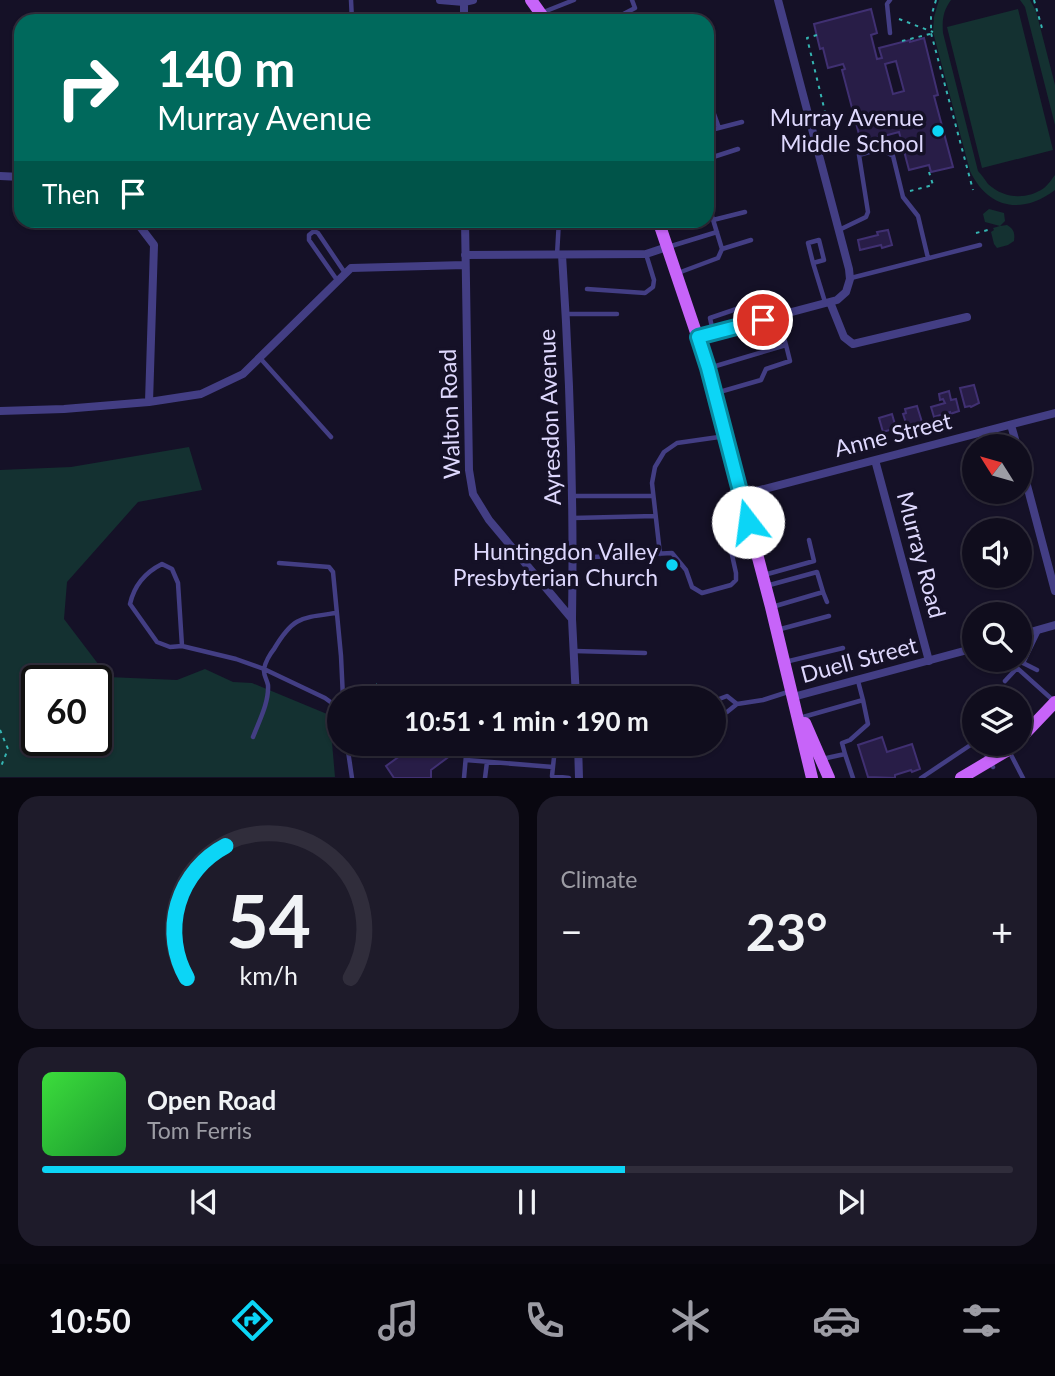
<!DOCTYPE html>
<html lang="en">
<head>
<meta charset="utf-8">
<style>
	body { margin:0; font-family:Lato,sans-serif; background:#1e1b2a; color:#f1f3f6; height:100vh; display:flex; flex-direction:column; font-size:26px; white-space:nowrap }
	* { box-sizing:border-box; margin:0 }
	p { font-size:23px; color:#9c9ca4 }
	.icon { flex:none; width:38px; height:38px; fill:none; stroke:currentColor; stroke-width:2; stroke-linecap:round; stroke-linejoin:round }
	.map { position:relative; height:778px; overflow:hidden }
	.sheet { display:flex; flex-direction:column; gap:18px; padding:18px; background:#090710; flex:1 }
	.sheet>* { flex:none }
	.banner { position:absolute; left:14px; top:14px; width:700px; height:214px; border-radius:21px; box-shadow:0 2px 5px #0004,0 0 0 2px #302d3b; background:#00695c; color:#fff; overflow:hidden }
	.needle { width:46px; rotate:307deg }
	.buttons { position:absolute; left:962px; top:434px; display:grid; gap:14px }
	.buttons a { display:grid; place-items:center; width:70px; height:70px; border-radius:50%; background:#100d1d; box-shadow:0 2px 5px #0004,0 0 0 2px #302d3b; font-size:35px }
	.speed { position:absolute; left:21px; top:665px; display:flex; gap:14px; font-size:35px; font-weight:700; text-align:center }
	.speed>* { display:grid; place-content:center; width:91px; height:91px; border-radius:50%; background:#100d1d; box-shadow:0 2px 5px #0004,0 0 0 2px #302d3b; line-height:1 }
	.speed .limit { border:4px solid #111; border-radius:10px; background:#fff; color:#111 }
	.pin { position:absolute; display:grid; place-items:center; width:60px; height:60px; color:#fff; margin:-30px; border:4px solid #fff; border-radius:50%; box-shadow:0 2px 7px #0007 }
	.me { position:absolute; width:77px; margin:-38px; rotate:345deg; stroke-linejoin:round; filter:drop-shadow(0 0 5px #0008) }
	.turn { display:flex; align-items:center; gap:24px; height:147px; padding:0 28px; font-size:32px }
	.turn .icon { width:91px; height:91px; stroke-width:2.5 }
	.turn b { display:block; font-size:49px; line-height:60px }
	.then { display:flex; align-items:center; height:66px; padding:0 28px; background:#0003; gap:14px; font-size:26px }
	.big { font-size:52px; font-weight:700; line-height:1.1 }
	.sheet .widget { flex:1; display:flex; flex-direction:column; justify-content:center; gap:10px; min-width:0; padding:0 24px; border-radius:21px; background:#1e1b2a }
	.sheet .dial { align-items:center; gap:0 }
	.dial svg { height:182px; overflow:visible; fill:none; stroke:#302d3b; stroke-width:7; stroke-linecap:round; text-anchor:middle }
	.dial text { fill:#f1f3f6; stroke:none }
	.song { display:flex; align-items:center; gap:21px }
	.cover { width:84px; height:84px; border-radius:10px; background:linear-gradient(135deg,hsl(120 70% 55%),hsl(130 70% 35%)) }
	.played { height:7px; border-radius:4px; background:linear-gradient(90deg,#0cd5f6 60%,#302d3b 60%) }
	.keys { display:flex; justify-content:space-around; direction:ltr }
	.heat { display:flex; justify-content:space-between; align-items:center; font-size:38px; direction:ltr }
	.sheet .tiles { flex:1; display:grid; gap:18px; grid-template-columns:1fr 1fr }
	.widget:last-child { grid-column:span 2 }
	.trip { position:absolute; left:327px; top:686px; width:399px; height:70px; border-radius:35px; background:#100d1d; box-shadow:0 2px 5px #0004,0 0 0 2px #302d3b; font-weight:700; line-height:70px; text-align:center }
	.menu { display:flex; height:112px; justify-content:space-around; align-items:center; background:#06050c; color:#9c9ca4 }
	.menu .icon { width:49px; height:49px }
	.menu .current { color:#0cd5f6 }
	.menu b { font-size:32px; color:#f1f3f6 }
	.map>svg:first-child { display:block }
</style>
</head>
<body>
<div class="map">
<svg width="1055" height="778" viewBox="0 0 1055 778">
	<rect width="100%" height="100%" fill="#151127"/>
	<path fill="#143131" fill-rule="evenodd" d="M939,0H951C943,11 942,20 943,33L978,171C982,175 985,180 988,184C1004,199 1027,200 1044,188C1048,185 1052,179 1055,175V190C1022,215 988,209 970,171L933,32L934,17Z
		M1020,0H1030L1036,11L1055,85V125L1025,7Z
		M1018,9L1053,150L982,168L947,27Z
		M989,209L1004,213L1005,221L1000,226L1007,225C1014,229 1015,233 1014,241L1008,245L997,248L994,244L991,232L994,230L993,228L1000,226L985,222L983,214Z
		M189,447L202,490L138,502L67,582L64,619L108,677L177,680L205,669L233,682L252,683L327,714L329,729L331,731L335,777H0V470L71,467ZM37,681H96V740H37Z"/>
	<path fill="#281d47" stroke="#403072" stroke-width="2" fill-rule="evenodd" d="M871,9L877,33L871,35L877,59L882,58L879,48L910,40V42L924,38L938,95L934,96L953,167L931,172L929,165L909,170L899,132L861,142L842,70L845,69L843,64L828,68L823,48L820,49L814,24ZM896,61L904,91L893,94L885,64Z
		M888,230L892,245L882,248L881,245L860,250L858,240L878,235L877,232Z
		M974,385L979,403L971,407L970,406L965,407L960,388Z
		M949,391L951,400L956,399L959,411L950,414V412L934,417L931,407L945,403L943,399L940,400L939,394Z
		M917,406L922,422L907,426L903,414L906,413L905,409Z
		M892,414L896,428L883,432L879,418Z
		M882,737L887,752L912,744L920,769L912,772L911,770L895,775V778L868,777L858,745Z
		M410,744H448L455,752L431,770V778H394L386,766L408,750L406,747Z"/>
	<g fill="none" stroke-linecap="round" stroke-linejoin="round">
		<path stroke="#35b5b2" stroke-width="2" stroke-dasharray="3.5 5" stroke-linecap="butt" d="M936,0L931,17V33L973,190
			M1034,0L1042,28
			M899,19L933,32
			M817,35L807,38L827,120L818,122
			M902,41L930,34
			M910,191L933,185L929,172
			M976,233L992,229
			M376,684L383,698
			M0,730L8,749L0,769
			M455,757L456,744"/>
		<path stroke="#433e84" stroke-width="4.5" d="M351,0L352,21
			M890,0L887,4L890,33
			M541,13L574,0
			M610,21L635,8L632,0
			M707,85L712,84
			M709,100L719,128
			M707,131L742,122
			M707,159L738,149
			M713,220L745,212
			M839,230L866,217L868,212L859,155L876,150L885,151L893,156L903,197L918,216L928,258
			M668,247L717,232
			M722,249L751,240
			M557,255L559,220
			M813,263L808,243L819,240L824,260L813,263L825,302
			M678,273L718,258L722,249L707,200
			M851,278L980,245
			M337,280L309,240V235L314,231L318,233L345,273
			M587,289L645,293L653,287L654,280L646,254
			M736,309L742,324
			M566,314H617
			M713,332L710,318L757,302L763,319
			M260,358L331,437
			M709,368L786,345L778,316
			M716,393L761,380L766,369L790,361L786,345
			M573,496H653
			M573,518L655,516
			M660,554L652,483L655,467L664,452L677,443L726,436
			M573,558L672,553L686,570L692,587L702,593L731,585L736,580V573L723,514L727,504L741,495
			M279,563L329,567L333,572L341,656L343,698
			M764,575L814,561L809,540
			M766,586L817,572L823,592L772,607
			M823,592L827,602
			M777,630L829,616
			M182,646L178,583L172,569L162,564C146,572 134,586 130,604L157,642L170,647L182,646L236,659L264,669L325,698L340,709
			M575,651L645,653
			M785,662L843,648
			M1037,670L1023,663L1039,630
			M1005,681L1017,668L1054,701
			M984,690L992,698
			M714,701L727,696L737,704
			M714,714L727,712L737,704L763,700L791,691
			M803,717L863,700L858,681
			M253,737C259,721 269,703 268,685C267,680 263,674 264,669C265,663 270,654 274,649C293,617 300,618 336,613
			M347,744L352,778
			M553,744L555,748L552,776L569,778
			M980,744L993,767
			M1009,751L1023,778
			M845,754L853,778
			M822,759L845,754L842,743L850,740L868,724L863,700
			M466,760L553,767
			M464,778L467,744
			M485,778L487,762
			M921,778L975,742"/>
		<path stroke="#433e84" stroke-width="8" d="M440,0L464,2L473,0
			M464,2V21
			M0,176L21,177
			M135,220L154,245L149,402
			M465,220L469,470L473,494L489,520L572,619L576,698
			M465,255L646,254L667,247
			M562,255C570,376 574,498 572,619
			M830,302L844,337L853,344L967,317
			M698,337L837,300L846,292L850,279L849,269L778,0
			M0,411L64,409L149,402L201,394L243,374L351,268L465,265
			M1011,425L1017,446
			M1020,459L1055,591
			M875,460L929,661
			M741,495L1055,413
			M1020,635L1055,625
			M793,697L975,648
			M578,744L579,778"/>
		<path stroke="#c764f9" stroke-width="12" d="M531,0L546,21
			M658,220L708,368L771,607L812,778
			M805,723L829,778
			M1020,739L1055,702
			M961,778L1008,750"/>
	</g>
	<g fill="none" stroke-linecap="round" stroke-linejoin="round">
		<defs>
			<path id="route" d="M748,522L708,368L698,337L763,320"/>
		</defs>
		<use href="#route" stroke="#088aa0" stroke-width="18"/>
		<use href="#route" stroke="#0cd5f6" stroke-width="12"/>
	</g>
	<g fill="#0cd5f6" stroke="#151127" stroke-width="2.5">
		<circle cx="938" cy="131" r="7"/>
		<circle cx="672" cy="565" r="7"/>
	</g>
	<g text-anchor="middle" stroke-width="7" stroke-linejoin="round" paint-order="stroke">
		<g font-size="23" fill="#ded8fd" stroke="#151127" text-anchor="end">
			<text x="924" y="126">Murray Avenue<tspan x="924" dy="26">Middle School</tspan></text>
			<text x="658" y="560">Huntingdon Valley<tspan x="658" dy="26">Presbyterian Church</tspan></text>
		</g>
		<g font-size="23" fill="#ded8fd" stroke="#151127">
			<text transform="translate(450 414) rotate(-92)" y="8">Walton Road</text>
			<text transform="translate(550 417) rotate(-92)" y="8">Ayresdon Avenue</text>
			<text transform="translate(893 435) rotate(-14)" y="8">Anne Street</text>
			<text transform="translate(921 555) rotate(75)" y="8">Murray Road</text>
			<text transform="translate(859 660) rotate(-15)" y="8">Duell Street</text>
		</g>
	</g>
</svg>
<div class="buttons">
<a><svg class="needle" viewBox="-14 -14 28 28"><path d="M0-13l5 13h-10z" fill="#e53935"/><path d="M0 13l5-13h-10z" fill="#9c9ca4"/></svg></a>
<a><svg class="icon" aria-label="sound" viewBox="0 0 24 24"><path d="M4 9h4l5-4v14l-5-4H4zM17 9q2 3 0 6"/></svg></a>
<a><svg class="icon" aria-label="search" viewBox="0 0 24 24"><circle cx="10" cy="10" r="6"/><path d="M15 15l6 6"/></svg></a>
<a><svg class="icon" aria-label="layers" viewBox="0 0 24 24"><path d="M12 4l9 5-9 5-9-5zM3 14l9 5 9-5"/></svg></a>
</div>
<div class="speed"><div class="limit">60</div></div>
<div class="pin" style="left:763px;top:320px;background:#d93025"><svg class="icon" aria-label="arrive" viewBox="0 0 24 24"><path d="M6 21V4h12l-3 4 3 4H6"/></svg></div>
<svg class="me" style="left:748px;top:522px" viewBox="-20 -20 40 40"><circle r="19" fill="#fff"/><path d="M0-13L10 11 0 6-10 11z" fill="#0cd5f6"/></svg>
<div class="trip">10:51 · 1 min · 190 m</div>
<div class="banner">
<div class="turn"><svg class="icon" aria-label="right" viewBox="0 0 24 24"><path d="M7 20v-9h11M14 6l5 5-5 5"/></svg><div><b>140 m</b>Murray Avenue</div></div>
<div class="then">Then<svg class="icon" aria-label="arrive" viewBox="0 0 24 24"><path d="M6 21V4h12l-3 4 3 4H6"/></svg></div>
</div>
</div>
<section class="sheet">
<div class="tiles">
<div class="widget dial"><svg viewBox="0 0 100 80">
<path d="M14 69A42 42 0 1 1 86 69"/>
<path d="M14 69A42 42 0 0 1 31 11" stroke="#0cd5f6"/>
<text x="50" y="56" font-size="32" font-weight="700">54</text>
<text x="50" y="72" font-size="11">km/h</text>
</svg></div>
<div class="widget"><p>Climate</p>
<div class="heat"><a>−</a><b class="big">23°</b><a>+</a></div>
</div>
<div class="widget">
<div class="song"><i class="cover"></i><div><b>Open Road</b><p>Tom Ferris</p></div></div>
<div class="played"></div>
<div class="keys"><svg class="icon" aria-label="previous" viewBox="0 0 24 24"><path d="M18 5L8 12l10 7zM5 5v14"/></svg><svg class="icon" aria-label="pause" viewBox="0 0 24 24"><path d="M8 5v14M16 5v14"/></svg><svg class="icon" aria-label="next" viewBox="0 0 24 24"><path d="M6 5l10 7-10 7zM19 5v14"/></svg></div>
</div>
</div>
</section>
<nav class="menu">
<b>10:50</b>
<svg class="icon current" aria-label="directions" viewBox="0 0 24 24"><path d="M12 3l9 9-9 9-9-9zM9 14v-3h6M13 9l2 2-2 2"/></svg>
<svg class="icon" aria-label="music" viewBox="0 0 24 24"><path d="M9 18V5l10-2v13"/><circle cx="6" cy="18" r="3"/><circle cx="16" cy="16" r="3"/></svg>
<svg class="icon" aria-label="phone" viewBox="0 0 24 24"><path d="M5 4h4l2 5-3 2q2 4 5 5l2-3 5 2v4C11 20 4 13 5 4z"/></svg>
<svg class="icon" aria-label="climate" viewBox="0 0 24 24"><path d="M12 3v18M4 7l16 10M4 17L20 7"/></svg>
<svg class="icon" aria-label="car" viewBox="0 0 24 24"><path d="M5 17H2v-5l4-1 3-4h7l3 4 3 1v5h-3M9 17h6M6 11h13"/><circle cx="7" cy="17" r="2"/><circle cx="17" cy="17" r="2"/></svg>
<svg class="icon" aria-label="filters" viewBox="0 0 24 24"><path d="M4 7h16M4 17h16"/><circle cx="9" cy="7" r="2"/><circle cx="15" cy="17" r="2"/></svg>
</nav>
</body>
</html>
